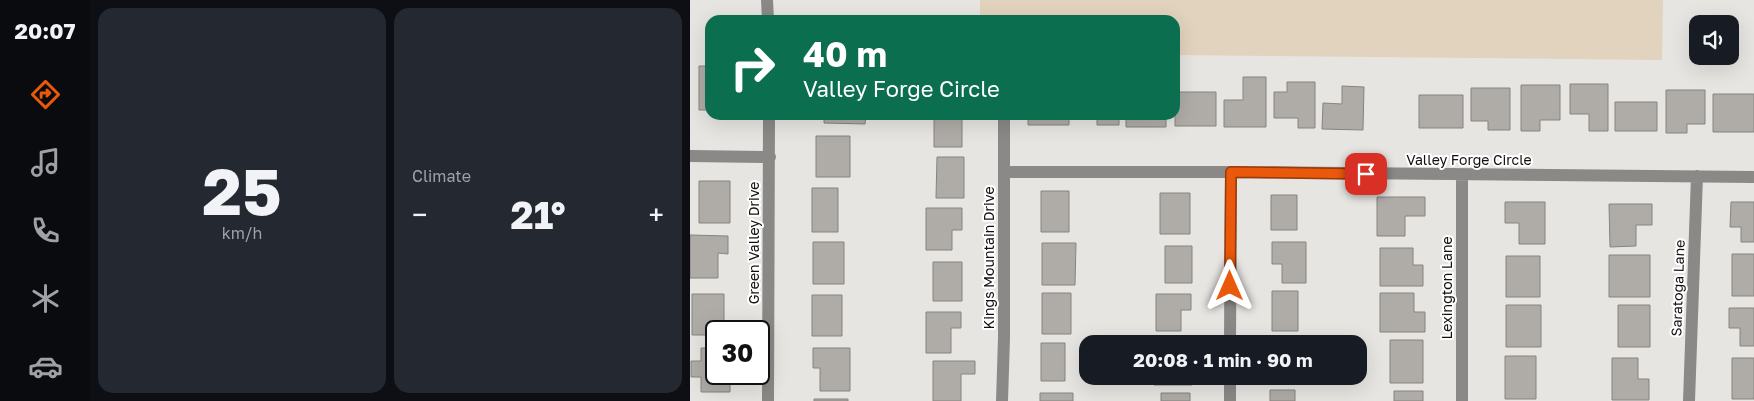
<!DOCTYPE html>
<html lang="en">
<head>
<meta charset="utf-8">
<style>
	body { margin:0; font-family:"Golos Text",sans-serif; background:#242831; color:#f1f3f6; height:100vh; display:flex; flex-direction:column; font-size:19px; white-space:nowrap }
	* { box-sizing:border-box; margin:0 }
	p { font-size:16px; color:#9ea1a6 }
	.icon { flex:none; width:28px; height:28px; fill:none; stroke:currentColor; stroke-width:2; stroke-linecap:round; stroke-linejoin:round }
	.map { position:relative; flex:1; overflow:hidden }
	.sheet { display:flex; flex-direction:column; gap:8px; padding:8px; background:#0d0f14; width:600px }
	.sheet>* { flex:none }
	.top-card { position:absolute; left:15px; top:15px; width:475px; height:105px; border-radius:15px; box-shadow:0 5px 20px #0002; background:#0b6e4f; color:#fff; overflow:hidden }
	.controls { position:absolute; left:999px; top:15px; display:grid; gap:10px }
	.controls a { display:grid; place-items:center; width:50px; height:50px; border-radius:10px; background:#171b24; box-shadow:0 5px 20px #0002; font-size:25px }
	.speed { position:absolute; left:15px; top:320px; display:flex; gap:10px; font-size:25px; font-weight:700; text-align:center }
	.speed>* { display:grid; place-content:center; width:65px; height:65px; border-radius:50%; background:#171b24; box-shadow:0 5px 20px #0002; line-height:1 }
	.speed .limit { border:2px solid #111; border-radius:8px; background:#fff; color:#111 }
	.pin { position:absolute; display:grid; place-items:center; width:42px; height:42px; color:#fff; margin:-21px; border-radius:10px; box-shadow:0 2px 8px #0006 }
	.me { position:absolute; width:55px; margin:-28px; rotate:0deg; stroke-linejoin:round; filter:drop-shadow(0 0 4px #0008) }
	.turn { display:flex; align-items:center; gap:18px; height:105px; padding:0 15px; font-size:22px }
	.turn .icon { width:65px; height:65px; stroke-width:2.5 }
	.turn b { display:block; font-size:35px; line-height:42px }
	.big { font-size:38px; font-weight:700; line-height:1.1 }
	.sheet .card { flex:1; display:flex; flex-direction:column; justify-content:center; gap:8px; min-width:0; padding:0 18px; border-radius:15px; background:#242831 }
	.sheet .dial { align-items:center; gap:0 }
	.dial b { font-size:65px; line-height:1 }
	.heat { display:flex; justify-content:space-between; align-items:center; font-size:28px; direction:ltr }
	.sheet .tiles { flex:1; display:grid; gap:8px; grid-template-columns:repeat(2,1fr) }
	.trip { position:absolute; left:389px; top:335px; width:288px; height:50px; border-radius:15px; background:#171b24; box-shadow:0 5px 20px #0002; font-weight:700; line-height:50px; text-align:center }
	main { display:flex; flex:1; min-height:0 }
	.tab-bar { display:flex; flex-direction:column; width:90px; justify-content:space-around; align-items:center; background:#090b0e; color:#9ea1a6 }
	.tab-bar .icon { width:35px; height:35px }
	.tab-bar .active { color:#ea580c }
	.tab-bar b { font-size:22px; color:#f1f3f6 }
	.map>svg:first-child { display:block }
</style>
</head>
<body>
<main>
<nav class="tab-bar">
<b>20:07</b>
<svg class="icon active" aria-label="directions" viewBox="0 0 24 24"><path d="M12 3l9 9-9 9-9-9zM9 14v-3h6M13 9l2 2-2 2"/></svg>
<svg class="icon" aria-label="music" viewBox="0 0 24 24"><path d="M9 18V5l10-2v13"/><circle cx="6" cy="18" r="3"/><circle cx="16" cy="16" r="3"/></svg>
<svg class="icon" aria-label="phone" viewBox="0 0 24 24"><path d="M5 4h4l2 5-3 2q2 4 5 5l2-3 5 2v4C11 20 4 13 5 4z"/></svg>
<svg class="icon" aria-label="climate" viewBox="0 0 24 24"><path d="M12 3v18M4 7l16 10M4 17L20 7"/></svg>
<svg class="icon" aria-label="car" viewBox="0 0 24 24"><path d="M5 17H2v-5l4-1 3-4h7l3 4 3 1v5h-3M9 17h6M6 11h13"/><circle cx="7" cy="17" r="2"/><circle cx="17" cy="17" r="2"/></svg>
</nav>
<section class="sheet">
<div class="tiles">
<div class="card dial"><b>25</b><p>km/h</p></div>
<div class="card"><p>Climate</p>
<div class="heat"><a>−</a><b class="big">21°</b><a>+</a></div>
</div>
</div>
</section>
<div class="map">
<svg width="1064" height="401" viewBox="0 0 1064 401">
	<rect width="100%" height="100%" fill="#e7e5e1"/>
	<path fill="#e2d3be" d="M290,0H973L972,60L485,55V20H290Z"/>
	<path fill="#afaca8" stroke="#868480" d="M9,66H20V110H9Z
		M553,77H576V127H534V100H553Z
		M597,82H625V128H608V118H584V92H597Z
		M880,84H918V131H899V114H880Z
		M831,85H870V120H850V131H831Z
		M652,86L674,87L673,130L632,129L633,103L652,104Z
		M781,88H820V130H798V121H781Z
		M976,90H1015V124H997V133H976Z
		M485,92H526V126H485Z
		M1023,94H1064V132H1023Z
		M729,95H773V128H729Z
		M925,102H967V131H925Z
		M134,115H176L175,124L134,123Z
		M244,115H272V147H244Z
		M338,115H379V125H338Z
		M407,115H429V125H407Z
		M436,115H476V127H436Z
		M126,136H160V177H126Z
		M247,157H274V198H246Z
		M9,181H40V223H9Z
		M122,188H148V232H122Z
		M351,191H379V232H351Z
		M470,193H500V234H470Z
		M581,195H607V230H581Z
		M687,197H735V216H715V236H687Z
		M815,202H855V244H829V223H815Z
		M1041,202H1064V242H1051V227H1040Z
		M919,204H962V225H946V246L920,247Z
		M236,208H272V230H262V250H236Z
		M0,235L38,236V254L28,253V278H0Z
		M123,242H154V284H123Z
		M582,242H616V283H592V264H582Z
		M352,243H386L385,285H352Z
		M475,246H502V283H475Z
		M690,248H723V265H733V286H690Z
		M1042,254H1064V296H1042Z
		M919,255H960V297H919Z
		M816,256H850V297H816Z
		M243,262H272V301H243Z
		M582,291H608V331H582Z
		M352,293H381V334H352Z
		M690,293H724V312H735V332H690Z
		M2,294H34V331H26V335H2Z
		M466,294H501V310H491V331H466Z
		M122,295H152V336H122Z
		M816,305H851V347H816Z
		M928,305H960V347H928Z
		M1039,308H1064V346H1050V328H1039Z
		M236,312H271V328H261V353H236Z
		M582,340H615V344H582Z
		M700,340H733V383H700Z
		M464,342H502V344H464Z
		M351,343H375V381H351Z
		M11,348H26V374H40V392H11V377H1V361H11Z
		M123,348H160V391H130V368H123Z
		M815,356H846V399H815Z
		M922,358H948V379H959V400H922Z
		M1042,358H1064V399H1042Z
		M243,361H285V374H271V401H243Z
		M464,376H502V385H464Z
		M582,376H611V381H582Z
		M580,390H605V401H580Z
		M704,391H733V401H704Z
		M350,393H383V401H350Z
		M471,393H500V401H471Z
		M124,399H158V401H124Z"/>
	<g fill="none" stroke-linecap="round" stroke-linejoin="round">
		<path stroke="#8a8987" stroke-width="12" d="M77,0L78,20
			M0,156L80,157
			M314,172H541L1064,177
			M540,344L541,172
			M78,401L79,115
			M312,401L314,338V115
			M540,401V376
			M772,401V175
			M999,401L1007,176"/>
	</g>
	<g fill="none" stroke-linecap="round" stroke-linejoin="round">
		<defs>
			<path id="route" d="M540,286L541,172L676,174"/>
		</defs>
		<use href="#route" stroke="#983908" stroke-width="12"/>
		<use href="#route" stroke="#ea580c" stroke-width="9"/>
	</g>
	<g text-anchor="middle" stroke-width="4" stroke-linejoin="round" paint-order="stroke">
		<g font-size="14" fill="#11100f" stroke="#fff">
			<text x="779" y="165">Valley Forge Circle</text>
			<text transform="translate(64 243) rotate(-90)" y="5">Green Valley Drive</text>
			<text transform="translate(299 258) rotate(-90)" y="5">Kings Mountain Drive</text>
			<text transform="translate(757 288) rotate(-90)" y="5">Lexington Lane</text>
			<text transform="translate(988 288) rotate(-88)" y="5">Saratoga Lane</text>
		</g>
	</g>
</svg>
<div class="controls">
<a><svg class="icon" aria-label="sound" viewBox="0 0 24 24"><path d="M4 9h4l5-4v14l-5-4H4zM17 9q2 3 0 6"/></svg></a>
</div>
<div class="speed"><div class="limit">30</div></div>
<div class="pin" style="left:676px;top:174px;background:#d93025"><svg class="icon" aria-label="arrive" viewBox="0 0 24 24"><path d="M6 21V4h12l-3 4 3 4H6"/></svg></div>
<svg class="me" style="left:540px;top:286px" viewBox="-20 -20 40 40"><path d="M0-17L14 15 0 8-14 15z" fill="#ea580c" stroke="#fff" stroke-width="4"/></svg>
<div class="trip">20:08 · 1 min · 90 m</div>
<div class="top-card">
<div class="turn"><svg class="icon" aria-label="right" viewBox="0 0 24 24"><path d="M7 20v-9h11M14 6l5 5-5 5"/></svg><div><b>40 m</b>Valley Forge Circle</div></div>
</div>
</div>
</main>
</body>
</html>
